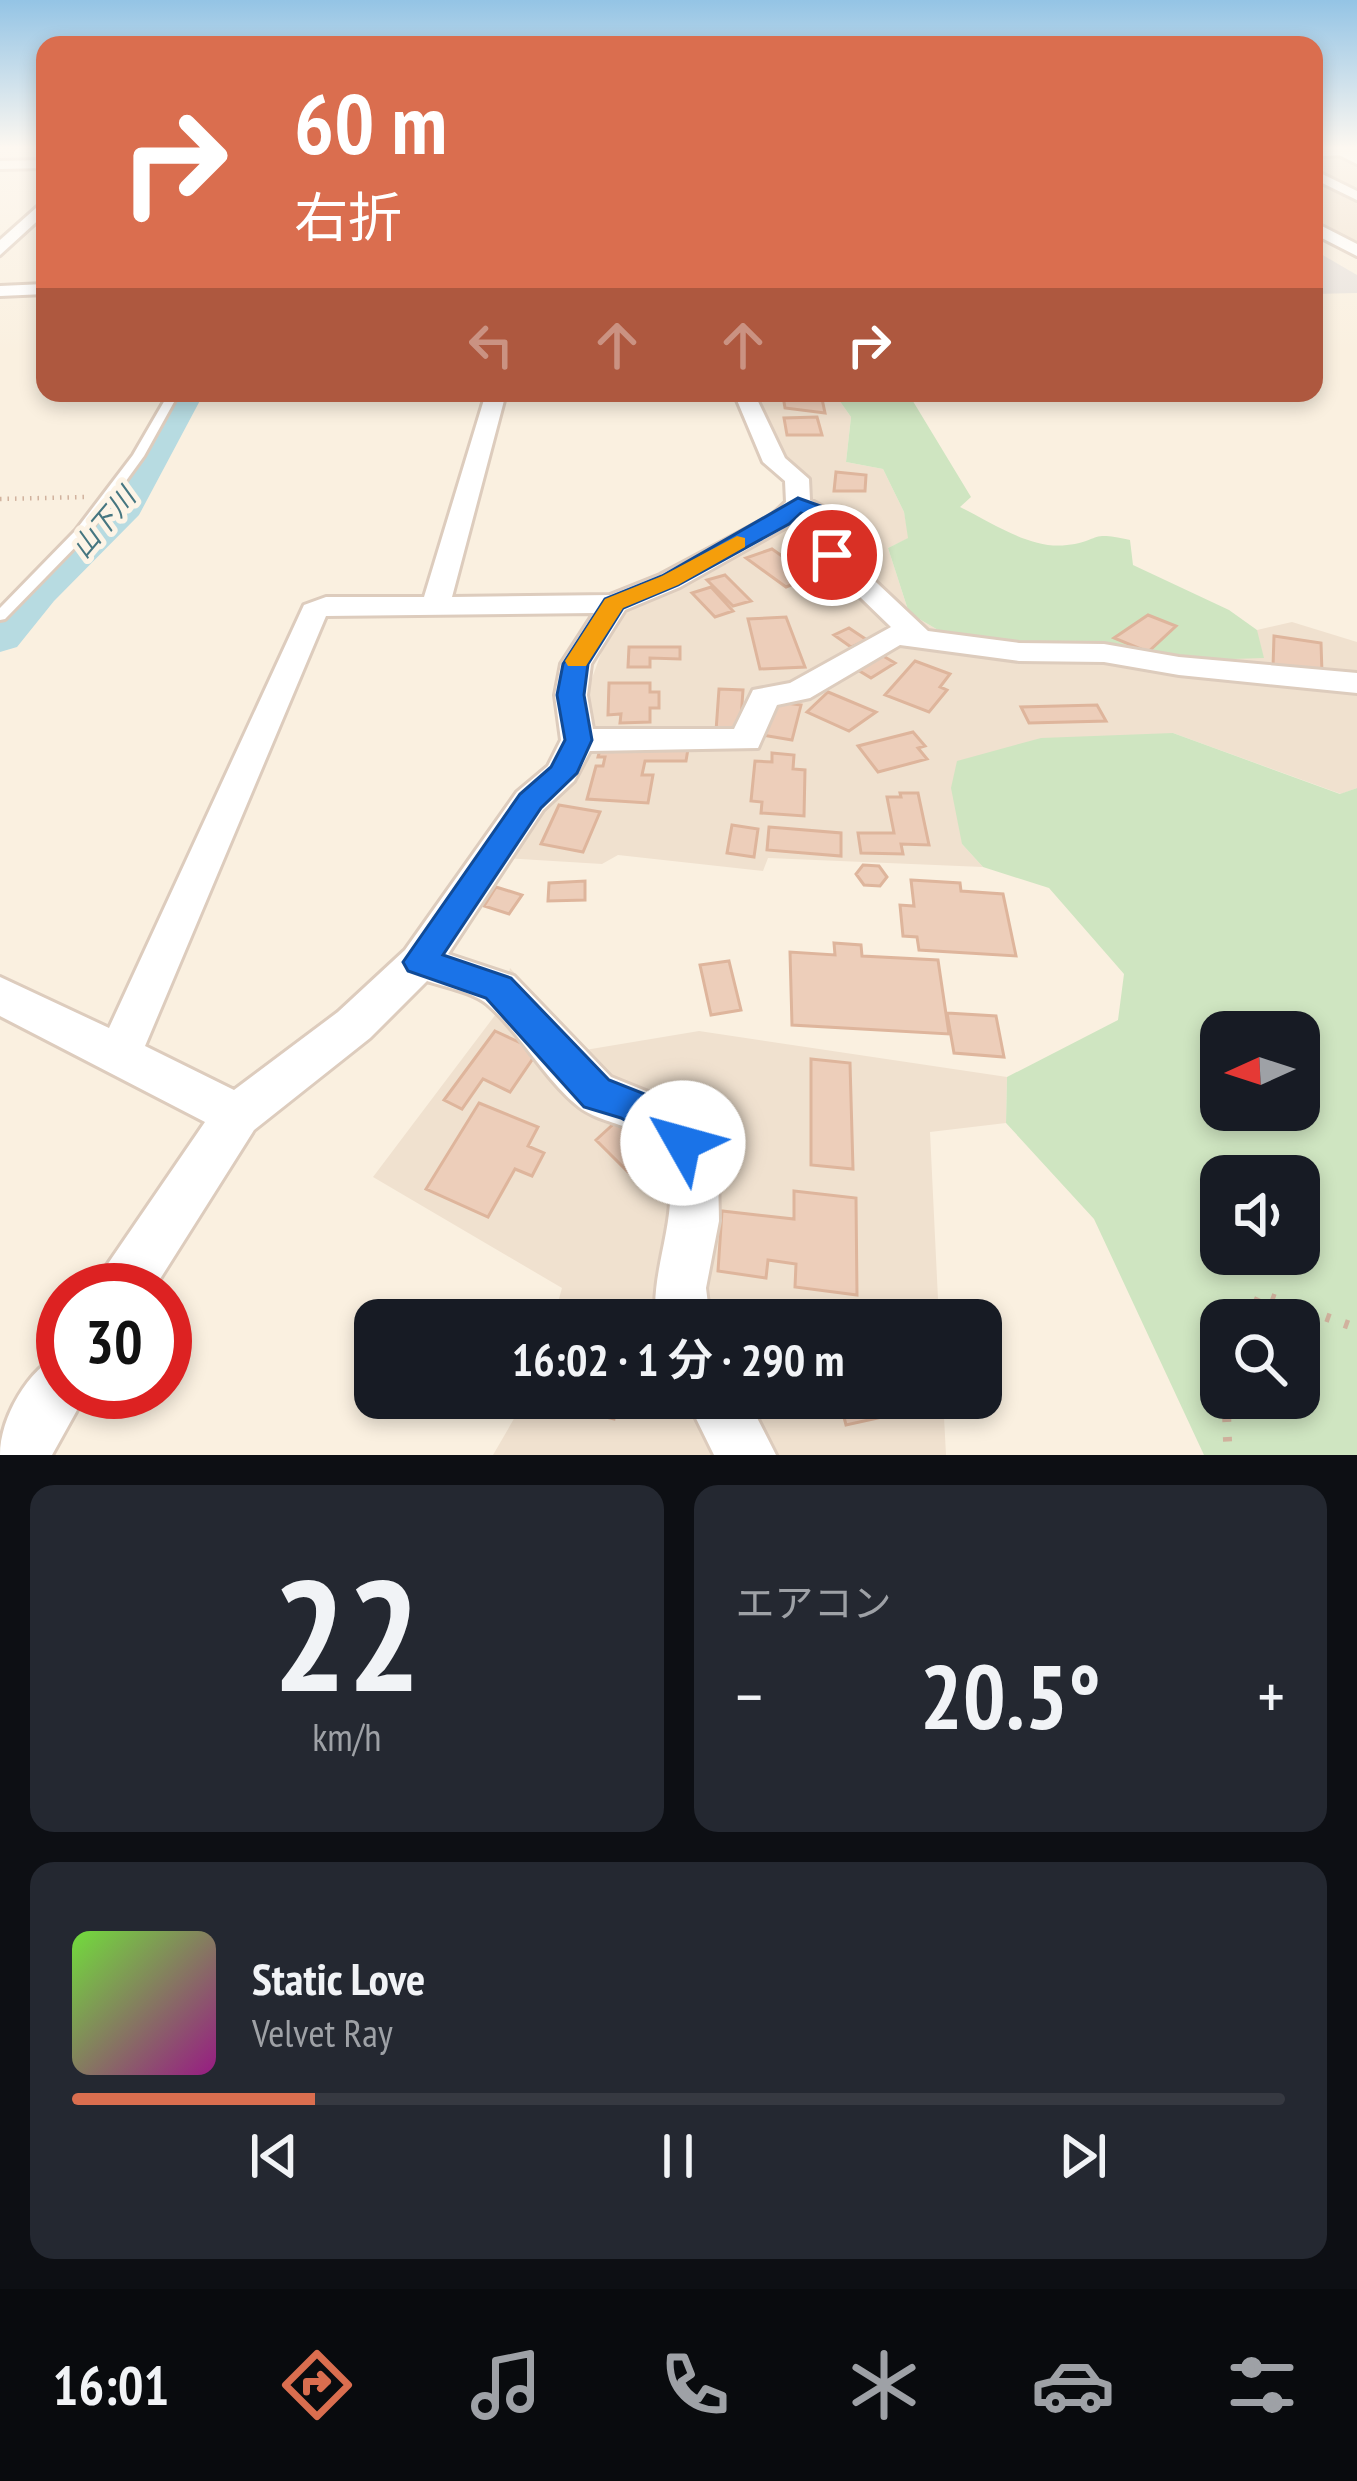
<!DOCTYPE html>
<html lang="ja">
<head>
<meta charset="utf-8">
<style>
	body { margin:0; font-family:"PT Sans Narrow","Noto Sans JP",sans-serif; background:#242831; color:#f1f3f6; height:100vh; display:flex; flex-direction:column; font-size:45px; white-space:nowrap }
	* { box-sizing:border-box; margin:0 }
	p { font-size:39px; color:#9ea1a6 }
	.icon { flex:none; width:66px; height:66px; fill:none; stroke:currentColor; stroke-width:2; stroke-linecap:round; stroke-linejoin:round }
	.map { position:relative; height:1455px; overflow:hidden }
	.panel { display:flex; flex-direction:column; gap:30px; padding:30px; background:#0d0f14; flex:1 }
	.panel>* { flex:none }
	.top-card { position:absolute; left:36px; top:36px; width:1287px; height:366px; border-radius:24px; box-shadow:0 6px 18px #0003; background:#da6e4f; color:#fff; overflow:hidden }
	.needle { width:78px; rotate:267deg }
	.fabs { position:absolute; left:1200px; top:1011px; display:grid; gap:24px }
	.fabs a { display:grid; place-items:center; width:120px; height:120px; border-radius:24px; background:#171b24; box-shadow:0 6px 18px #0003; font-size:60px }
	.speed { position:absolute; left:36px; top:1263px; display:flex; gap:24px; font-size:60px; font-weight:700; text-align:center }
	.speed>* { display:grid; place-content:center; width:156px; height:156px; border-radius:50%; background:#171b24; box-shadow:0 6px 18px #0003; line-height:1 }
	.speed .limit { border:18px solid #d22; background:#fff; color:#111 }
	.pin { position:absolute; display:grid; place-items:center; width:102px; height:102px; color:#fff; margin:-51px; border:6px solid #fff; border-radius:50%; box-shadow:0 3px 12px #0007 }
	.me { position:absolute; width:132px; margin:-66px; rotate:308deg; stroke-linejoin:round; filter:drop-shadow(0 0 9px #0008) }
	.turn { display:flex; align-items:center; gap:42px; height:252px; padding:0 60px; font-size:54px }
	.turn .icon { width:156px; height:156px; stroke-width:2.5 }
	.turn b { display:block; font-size:84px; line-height:102px }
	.lanes { display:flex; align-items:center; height:114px; padding:0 60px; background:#0003; justify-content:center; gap:60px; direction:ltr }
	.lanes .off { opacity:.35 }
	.big { font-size:90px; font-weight:600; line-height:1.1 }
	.panel .widget { flex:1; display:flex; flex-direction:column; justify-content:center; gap:18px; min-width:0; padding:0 42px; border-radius:24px; background:#242831 }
	.panel .dial { align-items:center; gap:0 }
	.dial b { font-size:156px; line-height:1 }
	.song { display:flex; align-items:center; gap:36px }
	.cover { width:144px; height:144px; border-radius:18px; background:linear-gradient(135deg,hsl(100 70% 55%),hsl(310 70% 35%)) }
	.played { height:12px; border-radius:6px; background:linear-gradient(90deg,#da6e4f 20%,#363941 20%) }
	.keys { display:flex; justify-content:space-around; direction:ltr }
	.heat { display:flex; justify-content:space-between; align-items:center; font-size:66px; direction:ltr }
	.panel .tiles { flex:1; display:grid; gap:30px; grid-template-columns:1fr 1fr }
	.widget:last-child { grid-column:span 2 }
	.trip { position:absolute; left:354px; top:1299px; width:648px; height:120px; border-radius:24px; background:#171b24; box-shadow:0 6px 18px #0003; font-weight:600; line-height:120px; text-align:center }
	.tabs { display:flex; height:192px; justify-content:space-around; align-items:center; background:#090b0e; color:#9ea1a6 }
	.tabs .icon { width:84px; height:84px }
	.tabs .active { color:#da6e4f }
	.tabs b { font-size:54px; color:#f1f3f6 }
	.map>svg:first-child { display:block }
</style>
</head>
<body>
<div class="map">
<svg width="1357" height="1455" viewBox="0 0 1357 1455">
	<rect width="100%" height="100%" fill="#faf0e0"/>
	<path fill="#f0e1cf" d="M1314,155H1357V242L1314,218Z
		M782,393H834L851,417L846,462L883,469L904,512L909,538L888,548L909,613L938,630H1257L1292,622L1357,642V788L1341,794L1173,733L962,844L983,867L768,858L763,871L618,855L602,864L504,858L586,695L617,609L796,517L803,475L777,450L758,400Z
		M510,968L585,1050L699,1031L1007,1077L1006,1123L930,1132L939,1320H553L562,1288L373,1177L502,1006Z
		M526,1398H943L946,1455H493Z"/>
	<path fill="#e8e2dc" d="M1314,250L1357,275V293L1314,294Z"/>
	<path fill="#cfe5c1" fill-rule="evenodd" d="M834,393H908L971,497L960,507C991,522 1031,550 1067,545C1101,541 1088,530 1130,540L1133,565L1229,610L1257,630L1264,658L1168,661L1101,644L1015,642L938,630L909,613L888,548L908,538L904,512L883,469L846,462L851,417Z
		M1173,733L1340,794L1357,788V1455H1204L1094,1219L1006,1123L1007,1077L1118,1020L1124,974L1049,888L983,867L962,844L951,788L957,761L1041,738ZM1299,1032V1110H1221V1032ZM1299,1176V1254H1221V1176ZM1299,1320V1398H1221V1320Z"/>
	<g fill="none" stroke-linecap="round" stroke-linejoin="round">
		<path fill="#b7dbe1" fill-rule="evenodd" d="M170,393H204L139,515L54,601L17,647L0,652V607L109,499Z"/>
	</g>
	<path fill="#edceba" stroke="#deb59c" stroke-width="3" d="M821,394L825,413L785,408L783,396Z
		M817,417L822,435H787L784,418Z
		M836,472L866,475L865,491H834Z
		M772,549L812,577L786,587L746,558Z
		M725,575L751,601L733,606L707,580Z
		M711,587L733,611L715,617L692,593Z
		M1148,615L1176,626L1148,652L1114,638Z
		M786,617L805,667L760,669L748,619Z
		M849,628L867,640L851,647L834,635Z
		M1274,636L1321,643L1322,673L1273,667Z
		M629,647H680V659L650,658V667H628Z
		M878,653L895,663L871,678L853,667Z
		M915,661L950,674L940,687L947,690L929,712L885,695Z
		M609,683H650V692H659V708H650V722L620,723L621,714L608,715Z
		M719,689L743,690L740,732L716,731Z
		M828,692L876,712L849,731L807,712Z
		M771,701L801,705L792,740L762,735Z
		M1097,705L1106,721L1029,723L1021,707Z
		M913,732L925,746L918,748L927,759L878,772L858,746Z
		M601,746H646L688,749L686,761H645L642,775H653L648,803L587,799L596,766H603L605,757H598Z
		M772,753L794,755L793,769L805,770L804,816L761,813L762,802L751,801L755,761L772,762Z
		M900,793H918L929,845L901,844L903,854L861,853L858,833H894L887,797H901Z
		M559,805L600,812L583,852L541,844Z
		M732,825L758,829L754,857L727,853Z
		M769,827L841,833V856L767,850Z
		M863,865L879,866L887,877L880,886L864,885L856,874Z
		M911,880L960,883L961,891L1003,894L1016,956L919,950L917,937L903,936L900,905L914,906Z
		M585,881V900L548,901L549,883Z
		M496,887L522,895L509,914L484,906Z
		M834,943L861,945L862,956L938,960L949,1034L792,1025L790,952L835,955Z
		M729,961L741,1010L711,1015L700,965Z
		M947,1013L996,1016L1004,1057L954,1053Z
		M495,1031L538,1051L510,1092L483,1079L462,1109L444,1100Z
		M811,1059L850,1063L853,1169L811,1165Z
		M479,1103L538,1127L528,1146L544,1153L532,1176L515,1169L488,1217L426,1189Z
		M619,1119L656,1153L632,1176L596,1140Z
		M794,1191L856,1198L857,1295L795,1287L796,1264L768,1260L766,1278L718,1271L722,1211L794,1219Z
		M565,1398H619L614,1419L563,1407Z
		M839,1398H896L900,1413L846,1425Z"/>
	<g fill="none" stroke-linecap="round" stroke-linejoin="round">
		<defs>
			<path id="service" d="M169,393H179L144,456L86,536L5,619L0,620V608L76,530L133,455Z"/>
			<path id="minor" d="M1323,147H1338L1357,155V164Z
				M45,160V168L0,169V161Z
				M1314,170L1357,191V200L1314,179Z
				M45,284V294L0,296V286Z
				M486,393H506L452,597L610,595L660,575L772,515L786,502L785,481L763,462L734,393H754L785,458L809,479L810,500L832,512L844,552L928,631L1019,643L1104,644L1179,657L1357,673V693L1179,675L1104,662L1019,661L900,645L810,698L777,705L758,748L590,751L574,781L543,810L448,954L514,976L611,1077L673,1102L700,1127L718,1171L719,1221L706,1288L710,1320H656C650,1269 680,1216 667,1166C655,1123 606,1128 579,1107C543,1078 521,1033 487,1004C473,992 445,987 427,981L370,1038L254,1130L153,1290H95L103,1271L205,1122L0,1016V977L109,1028L304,605L326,597H424ZM802,514L808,516L823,561L891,627L790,683L753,690L734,729H593L587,695L591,664L625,610L680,587L790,525ZM594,613L561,664L555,695L561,740L548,766L517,792L405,950L338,1012L234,1090L145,1046L326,616Z
				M63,1353V1392H87L52,1455H0C0,1418 28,1368 63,1353Z
				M686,1398H747L776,1455H714Z"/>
			<path id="tertiary" d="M1357,147V155L1314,156V148Z
				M45,200V214L0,255V240Z
				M1314,222L1357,244V256L1314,234Z"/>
		</defs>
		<use href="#service" stroke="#ddccbd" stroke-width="6"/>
		<use href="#minor" stroke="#ddccbd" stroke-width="6"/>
		<use href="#tertiary" stroke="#ddccbd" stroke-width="6"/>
		<path stroke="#d1b29e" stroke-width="4.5" stroke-dasharray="1.5 6" stroke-linecap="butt" d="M0,499L86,497"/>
		<path stroke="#d1b29e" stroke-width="9" stroke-dasharray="4.5 15" stroke-linecap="butt" d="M1249,1320L1261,1294L1357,1328
			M1226,1398L1228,1455"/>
		<use href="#service" fill="#fff" fill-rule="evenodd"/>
		<use href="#minor" fill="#fff" fill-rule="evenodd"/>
		<use href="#tertiary" fill="#fff" fill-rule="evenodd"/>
	</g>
	<linearGradient id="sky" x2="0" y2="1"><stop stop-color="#94c4e5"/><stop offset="0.42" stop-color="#fdf8f1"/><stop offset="1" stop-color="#fdf8f1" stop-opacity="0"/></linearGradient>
	<rect width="1357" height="351" fill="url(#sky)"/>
	<path fill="#1a73e8" stroke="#114b97" stroke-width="3" d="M798,498L826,508L844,555L840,560H825L809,516L801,513L789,524L678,585L623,608L588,664L584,695L592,740L577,773L541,808L443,955L511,978L609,1080L670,1104L698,1130L703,1143L698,1156L683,1162L669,1156L642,1130L621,1118L584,1107L486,998L408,971L403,962L520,794L551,767L565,740L557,695L563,664L605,599L662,576Z"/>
	<path fill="#f59e0b" d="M737,536L745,538V547L678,585L623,608L586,666H568L565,661L605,599L662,576Z"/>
	<g text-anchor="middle" stroke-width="10" stroke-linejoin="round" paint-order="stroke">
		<g font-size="27" font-style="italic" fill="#467680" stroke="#fdf4e6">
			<text transform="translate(104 523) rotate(-50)" y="9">山下川</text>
		</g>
	</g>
</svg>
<div class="fabs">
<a><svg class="needle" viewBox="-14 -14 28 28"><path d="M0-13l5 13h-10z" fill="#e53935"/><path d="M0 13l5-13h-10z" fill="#9ea1a6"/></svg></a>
<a><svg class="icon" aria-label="sound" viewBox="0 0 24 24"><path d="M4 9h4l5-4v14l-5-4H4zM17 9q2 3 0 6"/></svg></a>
<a><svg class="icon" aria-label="search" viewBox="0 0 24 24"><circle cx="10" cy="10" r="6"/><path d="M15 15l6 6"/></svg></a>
</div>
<div class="speed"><div class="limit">30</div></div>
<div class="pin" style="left:832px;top:555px;background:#d93025"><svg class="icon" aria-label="arrive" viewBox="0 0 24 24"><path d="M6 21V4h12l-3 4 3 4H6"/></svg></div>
<svg class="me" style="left:683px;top:1143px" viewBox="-20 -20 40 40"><circle r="19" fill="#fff"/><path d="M0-13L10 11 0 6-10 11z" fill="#1a73e8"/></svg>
<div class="trip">16:02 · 1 分 · 290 m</div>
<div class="top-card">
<div class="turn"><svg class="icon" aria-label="right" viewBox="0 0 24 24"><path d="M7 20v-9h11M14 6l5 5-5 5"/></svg><div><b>60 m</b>右折</div></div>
<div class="lanes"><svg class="icon off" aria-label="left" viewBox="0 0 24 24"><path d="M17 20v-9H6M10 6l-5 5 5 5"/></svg><svg class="icon off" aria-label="ahead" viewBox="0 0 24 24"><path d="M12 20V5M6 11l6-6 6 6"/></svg><svg class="icon off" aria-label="ahead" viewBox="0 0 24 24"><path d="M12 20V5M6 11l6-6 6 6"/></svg><svg class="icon" aria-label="right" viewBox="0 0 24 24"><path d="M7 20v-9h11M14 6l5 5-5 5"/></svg></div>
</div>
</div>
<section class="panel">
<div class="tiles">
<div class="widget dial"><b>22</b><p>km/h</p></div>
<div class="widget"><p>エアコン</p>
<div class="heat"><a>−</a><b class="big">20.5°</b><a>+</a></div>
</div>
<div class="widget">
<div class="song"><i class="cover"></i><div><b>Static Love</b><p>Velvet Ray</p></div></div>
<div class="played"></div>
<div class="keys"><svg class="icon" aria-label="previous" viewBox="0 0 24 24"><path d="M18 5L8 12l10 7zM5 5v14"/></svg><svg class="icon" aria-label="pause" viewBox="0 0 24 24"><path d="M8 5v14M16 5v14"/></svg><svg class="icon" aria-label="next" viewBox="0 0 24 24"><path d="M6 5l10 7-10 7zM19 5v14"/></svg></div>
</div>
</div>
</section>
<nav class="tabs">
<b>16:01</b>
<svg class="icon active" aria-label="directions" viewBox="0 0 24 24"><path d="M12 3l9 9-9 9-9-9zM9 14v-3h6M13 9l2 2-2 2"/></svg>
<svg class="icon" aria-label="music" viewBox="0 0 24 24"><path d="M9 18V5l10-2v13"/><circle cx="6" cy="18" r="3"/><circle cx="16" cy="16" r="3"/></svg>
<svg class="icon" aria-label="phone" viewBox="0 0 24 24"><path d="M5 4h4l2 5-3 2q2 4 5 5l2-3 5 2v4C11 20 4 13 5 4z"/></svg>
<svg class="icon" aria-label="climate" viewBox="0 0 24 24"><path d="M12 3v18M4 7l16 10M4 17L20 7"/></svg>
<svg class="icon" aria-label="car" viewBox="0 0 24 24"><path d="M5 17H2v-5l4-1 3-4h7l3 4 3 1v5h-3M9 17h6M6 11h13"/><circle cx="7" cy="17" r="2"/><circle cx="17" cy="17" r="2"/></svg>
<svg class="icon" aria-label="filters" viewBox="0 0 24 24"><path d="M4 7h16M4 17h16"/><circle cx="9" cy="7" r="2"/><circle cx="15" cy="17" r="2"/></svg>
</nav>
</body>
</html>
